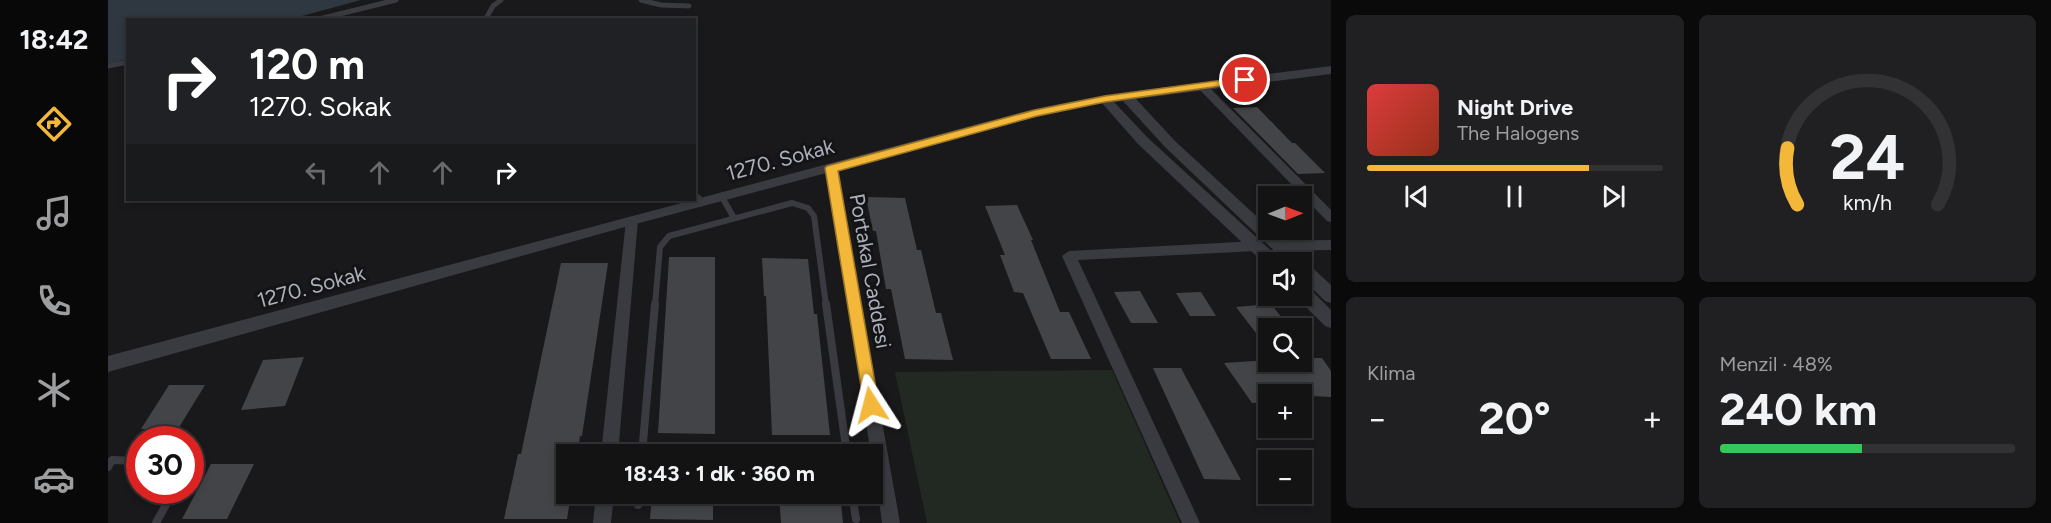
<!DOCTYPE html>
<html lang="tr">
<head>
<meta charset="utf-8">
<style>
	body { margin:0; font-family:Figtree,sans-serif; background:#202022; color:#f1f3f6; height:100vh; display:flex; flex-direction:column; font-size:22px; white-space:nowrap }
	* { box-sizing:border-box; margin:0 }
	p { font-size:20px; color:#9d9ea0 }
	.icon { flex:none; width:33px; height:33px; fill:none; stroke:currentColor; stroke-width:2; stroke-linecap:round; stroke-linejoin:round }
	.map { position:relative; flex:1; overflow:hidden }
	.drawer { display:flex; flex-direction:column; gap:15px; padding:15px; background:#0a0a0b; width:720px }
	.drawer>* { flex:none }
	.banner { position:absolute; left:18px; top:18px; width:570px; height:183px; border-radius:0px; box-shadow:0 3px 9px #0003,0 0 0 2px #323234; background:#202124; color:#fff; overflow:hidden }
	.needle { width:39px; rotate:89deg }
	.fabs { position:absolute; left:1150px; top:186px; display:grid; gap:12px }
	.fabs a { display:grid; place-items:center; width:54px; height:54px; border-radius:0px; background:#131314; box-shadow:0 3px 9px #0003,0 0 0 2px #323234; font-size:30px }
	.speed { position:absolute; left:18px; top:426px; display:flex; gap:12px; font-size:30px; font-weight:700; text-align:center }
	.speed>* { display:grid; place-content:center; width:78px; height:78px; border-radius:50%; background:#131314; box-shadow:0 3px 9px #0003,0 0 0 2px #323234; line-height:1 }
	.speed .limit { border:9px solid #d22; background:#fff; color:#111 }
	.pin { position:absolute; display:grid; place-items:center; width:51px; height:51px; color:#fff; margin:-26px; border:3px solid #fff; border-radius:50%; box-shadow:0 2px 6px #0007 }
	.me { position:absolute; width:66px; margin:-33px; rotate:351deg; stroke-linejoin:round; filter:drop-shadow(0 0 4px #0008) }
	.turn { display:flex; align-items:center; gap:21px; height:126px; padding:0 24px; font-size:27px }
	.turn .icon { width:78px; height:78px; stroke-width:2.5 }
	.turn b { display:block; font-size:42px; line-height:51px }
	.lanes { display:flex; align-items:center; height:57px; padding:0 24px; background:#0003; justify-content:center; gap:30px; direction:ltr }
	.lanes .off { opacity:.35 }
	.big { font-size:45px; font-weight:700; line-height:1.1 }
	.drawer .card { flex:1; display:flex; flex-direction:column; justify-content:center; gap:9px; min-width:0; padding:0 21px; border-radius:9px; background:#202022 }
	.drawer .dial { align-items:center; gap:0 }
	.dial svg { height:156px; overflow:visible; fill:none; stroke:#323234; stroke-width:7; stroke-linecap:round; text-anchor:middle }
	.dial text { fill:#f1f3f6; stroke:none }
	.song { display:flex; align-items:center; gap:18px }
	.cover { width:72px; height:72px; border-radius:9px; background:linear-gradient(135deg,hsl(0 70% 55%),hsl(10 70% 35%)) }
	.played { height:6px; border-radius:3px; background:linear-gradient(90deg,#f3b739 75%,#323234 75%) }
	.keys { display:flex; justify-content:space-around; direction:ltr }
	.heat { display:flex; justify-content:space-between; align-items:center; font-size:33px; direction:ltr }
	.charge { height:9px; border-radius:4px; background:linear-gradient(90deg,#34c759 48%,#323234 0) }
	.drawer .tiles { flex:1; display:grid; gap:15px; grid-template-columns:repeat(2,1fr) }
	.trip { position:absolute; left:448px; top:444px; width:327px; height:60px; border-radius:0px; background:#131314; box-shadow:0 3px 9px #0003,0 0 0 2px #323234; font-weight:700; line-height:60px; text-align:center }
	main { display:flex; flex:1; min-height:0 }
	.tab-bar { display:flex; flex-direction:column; width:108px; justify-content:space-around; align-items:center; background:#080808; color:#9d9ea0 }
	.tab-bar .icon { width:42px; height:42px }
	.tab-bar .current { color:#f3b739 }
	.tab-bar b { font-size:27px; color:#f1f3f6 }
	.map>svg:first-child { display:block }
</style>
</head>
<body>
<main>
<nav class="tab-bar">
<b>18:42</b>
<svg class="icon current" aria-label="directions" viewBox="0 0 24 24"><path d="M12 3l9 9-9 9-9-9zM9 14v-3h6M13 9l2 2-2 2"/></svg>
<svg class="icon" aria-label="music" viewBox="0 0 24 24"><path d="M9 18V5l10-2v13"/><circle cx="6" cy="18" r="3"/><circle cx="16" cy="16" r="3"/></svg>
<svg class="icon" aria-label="phone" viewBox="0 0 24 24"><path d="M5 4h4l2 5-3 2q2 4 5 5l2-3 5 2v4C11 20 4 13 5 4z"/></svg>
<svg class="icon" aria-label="climate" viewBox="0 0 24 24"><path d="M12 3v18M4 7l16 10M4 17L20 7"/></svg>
<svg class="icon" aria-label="car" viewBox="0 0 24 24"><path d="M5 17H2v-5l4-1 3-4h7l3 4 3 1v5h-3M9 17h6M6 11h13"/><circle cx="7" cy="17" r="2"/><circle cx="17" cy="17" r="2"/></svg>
</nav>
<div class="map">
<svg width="1223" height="523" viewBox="0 0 1223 523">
	<rect width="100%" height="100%" fill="#19191b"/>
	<path fill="#212922" d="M1004,370L1072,523H819L787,372Z"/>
	<path fill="#2f3840" d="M0,0H253L183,19L20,20L19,59L0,64Z"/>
	<path fill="#434448" d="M1149,107L1184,143H1187L1217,173L1190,174L1125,108Z
		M758,197L797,198L809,250H813L828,313H833L845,360L797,359L783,289H778L768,231H765Z
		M909,205L925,240H923L952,312H961L983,359H943L915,293L906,292L892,255H897L877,206Z
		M561,257H607V434L550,433Z
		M654,258L700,259L706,314H709L722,435H664L658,296H656Z
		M453,263H500L474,436H472L469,454H459V494H463L459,519H396L410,454H413Z
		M1032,291L1050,323H1023L1006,292Z
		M1093,292L1108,316H1082L1068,293Z
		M1163,304L1182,328H1161V350L1128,307Z
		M196,357L177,406L133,410L155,360Z
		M1194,358H1214L1223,371V397L1161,394V402L1144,403L1116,363L1161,360L1194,362Z
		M1045,368H1073L1133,480L1096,479Z
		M61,385H97L70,429H33Z
		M103,464H146L119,519H74Z
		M544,494H605V520L542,519Z
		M671,494H732L735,523H673Z"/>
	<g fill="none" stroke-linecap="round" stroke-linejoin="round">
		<path stroke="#3a3b40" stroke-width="5" d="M533,0L553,5L581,6
			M207,20L288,0
			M377,20L385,6L393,0
			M0,66L20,62"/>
		<path stroke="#3a3b40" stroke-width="6" d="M586,194L595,202
			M614,197L626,218
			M547,305L552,247L561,236L684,203L700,208L706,216L718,305"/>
		<path stroke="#3a3b40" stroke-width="8" d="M718,304L739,454
			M534,454L547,304
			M0,467L4,460L32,461
			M744,494L748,519
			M530,505L531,494
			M48,523L66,490"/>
		<path fill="#3a3b40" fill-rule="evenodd" d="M1094,83L1098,84L1223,210V222L1219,221L1090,88V84Z
			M723,164L729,168L792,523H774L765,454H763L717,168Z
			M524,216L530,220L510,454H493L518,220Z
			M1223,240V250L1171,251L1164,246L1171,241Z
			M1149,241L1156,246L1149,251L970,260L1092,523H1074L954,256L961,251Z
			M488,494H506L503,523H485Z"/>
		<path fill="#3a3b40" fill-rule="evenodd" d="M1223,66V74L1028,99L1067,141L1223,285V303L1217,301L1194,278V262H1178L1057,147L1015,101L1006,102L1040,138L1171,258L1173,262H1161V267L1159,266L1030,144L994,103L928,117L524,225L0,372V356L922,110L997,95Z
			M1194,285L1200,287L1223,310V328L1217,326L1188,297L1194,296Z"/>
	</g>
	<path fill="#f3b739" stroke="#9e7725" stroke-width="1.5" d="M1137,77L1142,80L1141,82L997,102L929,116L730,171L771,405L769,410L763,412L757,410L717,168L719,166L927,110L997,96Z"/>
	<g text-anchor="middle" stroke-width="6" stroke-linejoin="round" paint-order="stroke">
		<g font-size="21" fill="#abb0bb" stroke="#141416">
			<text transform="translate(672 160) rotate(-15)" y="7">1270. Sokak</text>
			<text transform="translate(762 271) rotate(80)" y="7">Portakal Caddesi</text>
			<text transform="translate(203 287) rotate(-15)" y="7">1270. Sokak</text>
		</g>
	</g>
</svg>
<div class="fabs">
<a><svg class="needle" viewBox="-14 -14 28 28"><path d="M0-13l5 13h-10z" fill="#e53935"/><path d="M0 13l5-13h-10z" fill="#9d9ea0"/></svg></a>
<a><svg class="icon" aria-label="sound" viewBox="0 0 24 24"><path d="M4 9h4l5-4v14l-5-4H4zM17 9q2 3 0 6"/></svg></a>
<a><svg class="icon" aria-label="search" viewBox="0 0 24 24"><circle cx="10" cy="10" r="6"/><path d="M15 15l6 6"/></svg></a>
<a>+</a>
<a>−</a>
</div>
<div class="speed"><div class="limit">30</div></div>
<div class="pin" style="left:1137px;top:80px;background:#d93025"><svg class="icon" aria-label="arrive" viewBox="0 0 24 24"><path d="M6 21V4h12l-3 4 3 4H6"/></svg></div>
<svg class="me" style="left:763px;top:405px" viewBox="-20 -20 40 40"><path d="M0-17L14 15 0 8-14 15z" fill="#f3b739" stroke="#fff" stroke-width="4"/></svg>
<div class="trip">18:43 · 1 dk · 360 m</div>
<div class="banner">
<div class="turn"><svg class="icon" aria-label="right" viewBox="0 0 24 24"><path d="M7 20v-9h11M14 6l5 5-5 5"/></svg><div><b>120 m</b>1270. Sokak</div></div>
<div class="lanes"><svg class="icon off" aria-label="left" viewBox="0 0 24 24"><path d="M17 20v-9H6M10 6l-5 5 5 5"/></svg><svg class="icon off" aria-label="ahead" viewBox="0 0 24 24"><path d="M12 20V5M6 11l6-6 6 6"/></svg><svg class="icon off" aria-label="ahead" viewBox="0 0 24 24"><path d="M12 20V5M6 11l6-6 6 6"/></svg><svg class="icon" aria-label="right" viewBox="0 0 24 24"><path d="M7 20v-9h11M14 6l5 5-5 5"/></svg></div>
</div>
</div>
<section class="drawer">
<div class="tiles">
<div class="card">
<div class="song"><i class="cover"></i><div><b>Night Drive</b><p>The Halogens</p></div></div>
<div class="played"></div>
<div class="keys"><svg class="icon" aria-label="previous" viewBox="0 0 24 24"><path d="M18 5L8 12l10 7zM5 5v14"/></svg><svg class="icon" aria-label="pause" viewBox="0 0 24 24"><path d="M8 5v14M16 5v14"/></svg><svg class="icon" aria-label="next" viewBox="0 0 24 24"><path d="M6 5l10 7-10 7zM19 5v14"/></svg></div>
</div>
<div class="card dial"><svg viewBox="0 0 100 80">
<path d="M14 69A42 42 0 1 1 86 69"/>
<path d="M14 69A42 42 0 0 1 9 40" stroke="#f3b739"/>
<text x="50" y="56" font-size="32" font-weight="700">24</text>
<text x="50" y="72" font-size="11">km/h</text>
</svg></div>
<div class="card"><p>Klima</p>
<div class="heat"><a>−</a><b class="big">20°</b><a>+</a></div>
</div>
<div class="card"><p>Menzil · 48%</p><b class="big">240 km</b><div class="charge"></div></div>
</div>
</section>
</main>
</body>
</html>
